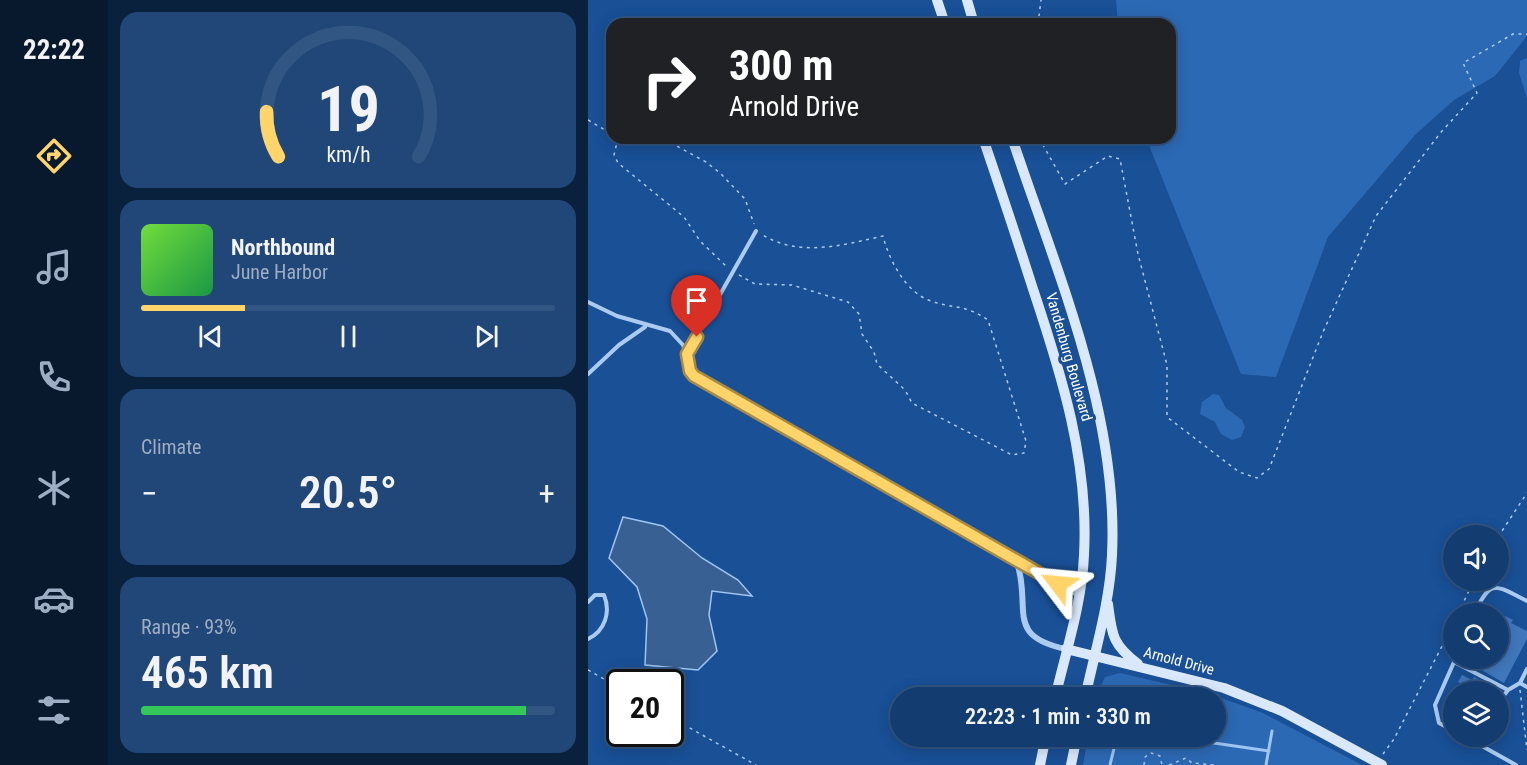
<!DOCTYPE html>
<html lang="en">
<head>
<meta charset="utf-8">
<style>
	body { margin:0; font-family:"Roboto Condensed",sans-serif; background:#204778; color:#f1f3f6; height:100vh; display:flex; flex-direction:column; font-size:22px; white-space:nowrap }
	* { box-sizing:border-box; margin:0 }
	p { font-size:20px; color:#9dadc3 }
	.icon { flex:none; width:33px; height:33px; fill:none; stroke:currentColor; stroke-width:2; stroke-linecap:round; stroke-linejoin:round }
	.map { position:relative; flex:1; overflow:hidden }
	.drawer { display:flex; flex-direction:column; gap:12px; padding:12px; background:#0a213e; width:480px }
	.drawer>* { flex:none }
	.top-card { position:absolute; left:18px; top:18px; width:570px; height:126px; border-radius:18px; box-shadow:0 3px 15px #0003,0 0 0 2px #325683; background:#202124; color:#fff; overflow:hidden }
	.tools { position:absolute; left:855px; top:525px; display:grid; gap:12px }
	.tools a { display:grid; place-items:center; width:66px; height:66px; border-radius:50%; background:#133c70; box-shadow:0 3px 15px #0003,0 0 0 2px #325683; font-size:30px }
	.speed { position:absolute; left:18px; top:669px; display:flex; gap:12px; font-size:30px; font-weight:700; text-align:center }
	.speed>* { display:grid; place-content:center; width:78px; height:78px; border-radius:50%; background:#133c70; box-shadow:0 3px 15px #0003,0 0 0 2px #325683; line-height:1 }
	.speed .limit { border:3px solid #111; border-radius:9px; background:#fff; color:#111 }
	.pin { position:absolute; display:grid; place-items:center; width:51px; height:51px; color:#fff; margin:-62px -26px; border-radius:50% 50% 50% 0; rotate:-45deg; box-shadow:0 0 6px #0007 }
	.pin .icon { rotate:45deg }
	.me { position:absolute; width:66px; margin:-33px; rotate:299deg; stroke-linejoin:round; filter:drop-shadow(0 0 4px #0008) }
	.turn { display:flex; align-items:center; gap:21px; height:126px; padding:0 24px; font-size:27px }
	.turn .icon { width:78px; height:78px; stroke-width:2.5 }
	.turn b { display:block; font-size:42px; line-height:51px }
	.big { font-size:45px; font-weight:600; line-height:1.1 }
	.drawer .widget { flex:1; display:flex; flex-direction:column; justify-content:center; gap:9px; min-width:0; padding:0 21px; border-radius:18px; background:#204778 }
	.drawer .dial { align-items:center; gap:0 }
	.dial svg { height:156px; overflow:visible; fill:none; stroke:#325683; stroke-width:7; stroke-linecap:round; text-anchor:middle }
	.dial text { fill:#f1f3f6; stroke:none }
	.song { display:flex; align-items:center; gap:18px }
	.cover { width:72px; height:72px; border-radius:9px; background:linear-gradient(135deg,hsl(100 70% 55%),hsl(140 70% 35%)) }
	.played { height:6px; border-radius:3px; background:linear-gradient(90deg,#ffd46a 25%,#325683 25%) }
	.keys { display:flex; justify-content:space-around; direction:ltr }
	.heat { display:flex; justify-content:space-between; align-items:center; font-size:33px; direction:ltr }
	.charge { height:9px; border-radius:4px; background:linear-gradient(90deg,#34c759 93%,#325683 0) }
	.trip { position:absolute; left:302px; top:687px; width:336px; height:60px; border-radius:30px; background:#133c70; box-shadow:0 3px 15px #0003,0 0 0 2px #325683; font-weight:600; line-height:60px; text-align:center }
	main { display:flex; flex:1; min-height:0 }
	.menu { display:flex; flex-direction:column; width:108px; justify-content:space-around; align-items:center; background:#08182d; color:#9dadc3 }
	.menu .icon { width:42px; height:42px }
	.menu .current { color:#ffd46a }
	.menu b { font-size:27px; color:#f1f3f6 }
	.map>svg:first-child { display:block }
</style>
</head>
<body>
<main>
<nav class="menu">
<b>22:22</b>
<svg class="icon current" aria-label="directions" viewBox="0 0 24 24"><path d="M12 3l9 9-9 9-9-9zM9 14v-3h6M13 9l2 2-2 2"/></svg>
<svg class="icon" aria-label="music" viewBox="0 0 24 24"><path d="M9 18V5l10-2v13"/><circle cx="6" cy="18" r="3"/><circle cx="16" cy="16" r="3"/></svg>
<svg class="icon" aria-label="phone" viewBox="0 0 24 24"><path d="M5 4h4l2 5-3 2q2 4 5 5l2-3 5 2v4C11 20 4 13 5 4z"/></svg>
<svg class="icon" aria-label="climate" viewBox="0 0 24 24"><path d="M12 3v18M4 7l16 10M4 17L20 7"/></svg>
<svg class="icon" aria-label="car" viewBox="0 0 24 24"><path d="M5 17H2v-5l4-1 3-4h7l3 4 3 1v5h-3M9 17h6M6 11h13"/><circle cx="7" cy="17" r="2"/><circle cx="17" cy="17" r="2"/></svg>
<svg class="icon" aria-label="filters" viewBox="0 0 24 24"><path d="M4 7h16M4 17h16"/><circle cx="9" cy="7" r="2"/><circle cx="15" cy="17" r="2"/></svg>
</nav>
<section class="drawer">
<div class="widget dial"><svg viewBox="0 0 100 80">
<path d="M14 69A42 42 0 1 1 86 69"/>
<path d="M14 69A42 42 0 0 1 8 46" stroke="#ffd46a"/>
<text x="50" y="56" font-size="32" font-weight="700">19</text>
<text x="50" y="72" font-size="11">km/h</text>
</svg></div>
<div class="widget">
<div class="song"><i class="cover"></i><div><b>Northbound</b><p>June Harbor</p></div></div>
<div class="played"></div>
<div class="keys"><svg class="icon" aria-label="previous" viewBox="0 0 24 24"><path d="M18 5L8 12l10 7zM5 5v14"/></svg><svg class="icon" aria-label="pause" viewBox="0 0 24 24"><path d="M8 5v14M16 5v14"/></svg><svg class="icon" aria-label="next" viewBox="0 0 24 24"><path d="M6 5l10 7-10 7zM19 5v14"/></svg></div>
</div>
<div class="widget"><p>Climate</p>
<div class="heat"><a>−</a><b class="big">20.5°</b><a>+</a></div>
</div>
<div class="widget"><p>Range · 93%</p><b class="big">465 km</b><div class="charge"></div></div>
</section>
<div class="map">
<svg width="939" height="765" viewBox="0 0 939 765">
	<rect width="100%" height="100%" fill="#195096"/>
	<path fill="#2c69b4" d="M528,0H939V36L907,76L866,100L827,135L740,237L688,377L653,374L558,138H582V24H530Z
		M939,58V98L931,73L932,61Z
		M625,394L631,395L638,408L654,420L657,427L653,437L644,440L633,434L627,422L612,414L614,402Z
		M532,673L622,694L675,713L774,765H495L500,737L627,736V698L508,697L517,677Z"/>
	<path fill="#386093" stroke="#9ec5f3" stroke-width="1.5" d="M35,517L75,526L114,558L150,580L164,596L124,591L121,615L129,651L110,670L57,665L59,619L49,587L21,558Z"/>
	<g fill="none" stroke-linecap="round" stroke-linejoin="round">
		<path stroke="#9ec5f3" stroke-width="3" d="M578,736L681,751
			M522,765L529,736
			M678,765L684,731"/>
	</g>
	<path fill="#4178bd" d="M895,605L925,620L923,623L939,631V639L916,683L873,658H910V614H891Z
		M874,675L884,680L886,677L913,691L888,692L870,682Z"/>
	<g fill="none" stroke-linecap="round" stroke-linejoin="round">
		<path stroke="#abcbf1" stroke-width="1.5" stroke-dasharray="3 4.5" stroke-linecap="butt" d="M450,24L453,0
			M0,120L24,134
			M30,138L26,155L30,163L96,217L112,241L139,267
			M32,138C46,144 59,141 74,138L118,162L132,173L157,199L166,224
			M451,138L477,184L520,156L532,159L550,254L579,365V417L651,472L669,478L681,469L735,332L788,216L854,131L889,93L875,63L925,34H939
			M151,275L167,284L204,285L260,302L271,314L274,334L286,352L289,364L317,390L324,403L424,455L436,453L438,441L400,320C377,304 365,309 343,301C318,293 301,260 295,236C254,245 212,258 173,234
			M910,537L939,493
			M870,614L886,580
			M0,670L32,688
			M932,690L939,750
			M82,717L168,765
			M795,754L806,739L866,623
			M556,765L557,757L563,753L572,756L574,765
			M581,765L598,758L604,763L627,765"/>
		<path stroke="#abcbf1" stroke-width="4" d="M0,302L29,316L82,331L95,345L106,376L489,595
			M99,353L168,231
			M0,374L31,345L57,327
			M0,602L7,595H16C23,612 17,631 0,639
			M886,614C903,578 907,585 939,601
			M932,683L939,669
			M910,703L920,690L932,683L939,687
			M866,731L851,723L847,705L866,662L920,690
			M876,736L885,741
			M886,736L885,741L928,765"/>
		<path stroke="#abcbf1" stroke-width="6" d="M429,562C444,609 416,636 478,649"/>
		<path stroke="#d9e8fb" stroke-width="10" d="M349,0L357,24
			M379,0L386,24
			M395,138C412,188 429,239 445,289C474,376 501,462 496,555C494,603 478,651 467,698
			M424,138C468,270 531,414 524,555C522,602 507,651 497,698
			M520,604C524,635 524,644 550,664
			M478,649L636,688L694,711L794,765
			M452,765L458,736
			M483,765L489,736"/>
	</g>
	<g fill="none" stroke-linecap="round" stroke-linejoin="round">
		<defs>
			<path id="route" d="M109,337L99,354L102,371L106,376L470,584"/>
		</defs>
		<use href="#route" stroke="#a68a45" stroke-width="15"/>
		<use href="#route" stroke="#ffd46a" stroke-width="10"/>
	</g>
	<g text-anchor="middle" stroke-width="6" stroke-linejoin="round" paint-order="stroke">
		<g font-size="15" fill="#fff" stroke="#195096">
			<text transform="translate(481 357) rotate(74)" y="5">Vandenburg Boulevard</text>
			<text transform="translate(591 661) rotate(15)" y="5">Arnold Drive</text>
		</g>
	</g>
</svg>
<div class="tools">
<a><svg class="icon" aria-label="sound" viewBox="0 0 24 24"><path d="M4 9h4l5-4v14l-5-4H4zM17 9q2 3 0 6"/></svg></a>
<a><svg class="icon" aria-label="search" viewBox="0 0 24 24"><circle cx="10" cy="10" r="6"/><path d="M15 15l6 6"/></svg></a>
<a><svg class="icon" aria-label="layers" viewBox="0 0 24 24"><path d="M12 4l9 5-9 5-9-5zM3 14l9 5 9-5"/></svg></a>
</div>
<div class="speed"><div class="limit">20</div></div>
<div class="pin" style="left:109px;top:337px;background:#d93025"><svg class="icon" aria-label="arrive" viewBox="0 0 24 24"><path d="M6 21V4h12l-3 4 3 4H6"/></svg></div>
<svg class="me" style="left:470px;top:584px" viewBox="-20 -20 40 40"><path d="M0-17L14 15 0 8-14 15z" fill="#ffd46a" stroke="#fff" stroke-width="4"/></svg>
<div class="trip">22:23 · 1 min · 330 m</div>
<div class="top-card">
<div class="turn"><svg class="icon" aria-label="right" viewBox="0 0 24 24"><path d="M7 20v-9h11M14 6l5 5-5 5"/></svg><div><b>300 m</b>Arnold Drive</div></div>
</div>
</div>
</main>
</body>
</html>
